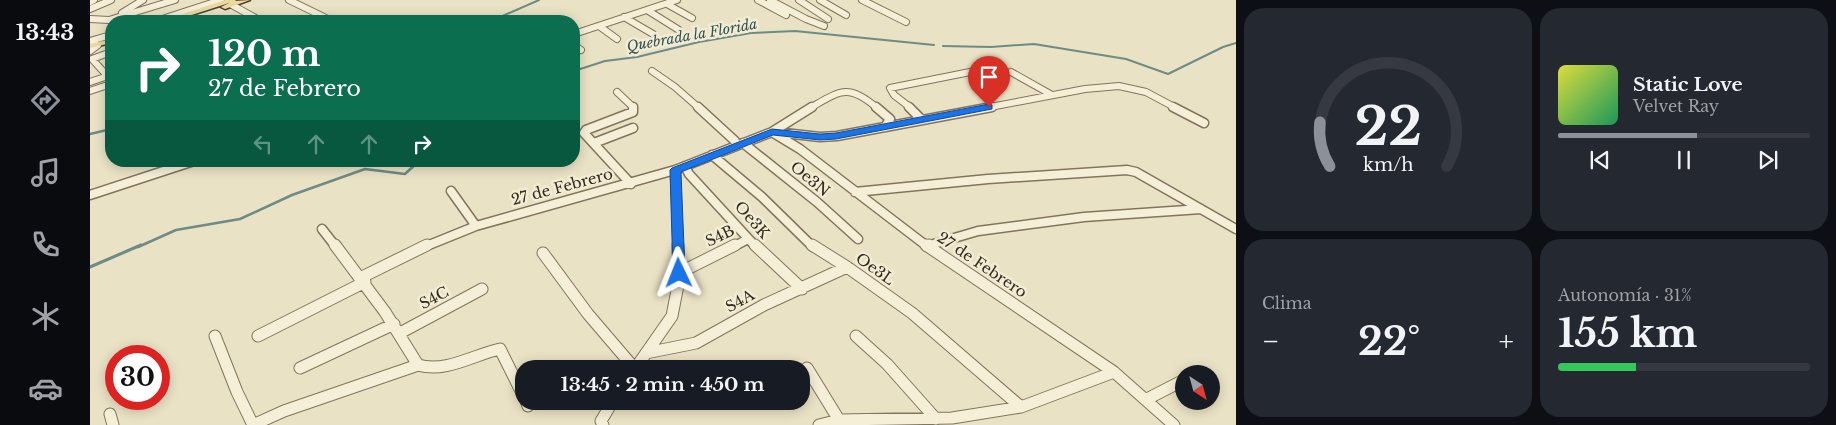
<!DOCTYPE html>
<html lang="es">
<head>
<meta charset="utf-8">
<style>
	body { margin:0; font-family:"Libre Baskerville",serif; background:#242831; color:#f1f3f6; height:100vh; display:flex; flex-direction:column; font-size:19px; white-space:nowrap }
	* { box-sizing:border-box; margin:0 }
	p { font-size:16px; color:#9ea1a6 }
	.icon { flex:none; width:28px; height:28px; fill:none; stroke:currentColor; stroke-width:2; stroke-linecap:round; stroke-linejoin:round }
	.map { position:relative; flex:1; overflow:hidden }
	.details { display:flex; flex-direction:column; gap:8px; padding:8px; background:#0d0f14; width:600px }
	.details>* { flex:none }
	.banner { position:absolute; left:15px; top:15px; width:475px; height:152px; border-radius:20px; box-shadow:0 2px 12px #0003; background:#0b6e4f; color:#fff; overflow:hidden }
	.needle { width:32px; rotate:144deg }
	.tools { position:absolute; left:1085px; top:365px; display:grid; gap:10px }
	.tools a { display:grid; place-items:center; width:45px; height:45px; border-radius:50%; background:#171b24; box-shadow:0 2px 12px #0003; font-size:25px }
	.speed { position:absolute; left:15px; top:345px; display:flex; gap:10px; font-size:25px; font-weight:700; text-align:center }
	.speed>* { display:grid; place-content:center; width:65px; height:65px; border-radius:50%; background:#171b24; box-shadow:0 2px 12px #0003; line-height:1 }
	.speed .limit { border:8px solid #d22; background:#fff; color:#111 }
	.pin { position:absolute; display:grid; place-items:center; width:42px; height:42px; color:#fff; margin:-51px -21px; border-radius:50% 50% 50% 0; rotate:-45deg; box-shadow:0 0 5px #0007 }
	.pin .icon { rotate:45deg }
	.me { position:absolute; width:55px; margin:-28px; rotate:358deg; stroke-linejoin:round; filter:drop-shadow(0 0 4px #0008) }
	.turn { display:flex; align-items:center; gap:18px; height:105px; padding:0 20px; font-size:22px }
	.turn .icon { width:65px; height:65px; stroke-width:2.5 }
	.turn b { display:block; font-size:35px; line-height:42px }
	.lanes { display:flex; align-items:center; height:48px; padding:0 20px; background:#0003; justify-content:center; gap:25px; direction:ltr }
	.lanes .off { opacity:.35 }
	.big { font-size:38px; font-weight:700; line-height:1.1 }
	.details .tile { flex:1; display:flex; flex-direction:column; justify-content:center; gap:8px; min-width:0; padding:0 18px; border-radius:20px; background:#242831 }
	.details .dial { align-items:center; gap:0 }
	.dial svg { height:130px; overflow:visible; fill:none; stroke:#363941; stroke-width:7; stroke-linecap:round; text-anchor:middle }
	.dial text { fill:#f1f3f6; stroke:none }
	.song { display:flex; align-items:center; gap:15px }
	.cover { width:60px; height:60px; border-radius:8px; background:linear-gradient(135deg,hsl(60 70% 55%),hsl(150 70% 35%)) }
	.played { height:5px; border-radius:2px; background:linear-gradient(90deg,#8c9099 55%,#363941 55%) }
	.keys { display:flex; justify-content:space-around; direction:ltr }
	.heat { display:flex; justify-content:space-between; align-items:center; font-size:28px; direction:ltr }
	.charge { height:8px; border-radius:4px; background:linear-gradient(90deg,#34c759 31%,#363941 0) }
	.details .tiles { flex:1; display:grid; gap:8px; grid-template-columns:repeat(2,1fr) }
	.trip { position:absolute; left:425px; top:360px; width:295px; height:50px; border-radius:20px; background:#171b24; box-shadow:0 2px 12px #0003; font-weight:700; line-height:50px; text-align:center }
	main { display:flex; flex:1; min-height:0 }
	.menu { display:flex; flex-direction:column; width:90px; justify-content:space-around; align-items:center; background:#090b0e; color:#9ea1a6 }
	.menu .icon { width:35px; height:35px }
	.menu .on { color:#8c9099 }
	.menu b { font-size:22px; color:#f1f3f6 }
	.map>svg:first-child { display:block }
</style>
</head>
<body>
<main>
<nav class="menu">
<b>13:43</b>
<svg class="icon on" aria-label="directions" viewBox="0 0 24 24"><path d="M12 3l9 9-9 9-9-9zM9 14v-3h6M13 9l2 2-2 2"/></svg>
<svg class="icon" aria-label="music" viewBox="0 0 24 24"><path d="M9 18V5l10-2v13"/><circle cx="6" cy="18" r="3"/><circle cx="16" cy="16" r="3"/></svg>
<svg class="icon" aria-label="phone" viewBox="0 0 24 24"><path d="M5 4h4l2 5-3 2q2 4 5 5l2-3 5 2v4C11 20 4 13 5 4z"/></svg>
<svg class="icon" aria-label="climate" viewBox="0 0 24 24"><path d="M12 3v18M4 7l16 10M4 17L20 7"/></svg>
<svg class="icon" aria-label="car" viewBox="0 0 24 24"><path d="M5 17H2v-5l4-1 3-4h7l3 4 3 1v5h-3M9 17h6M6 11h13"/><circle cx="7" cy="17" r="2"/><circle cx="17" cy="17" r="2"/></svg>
</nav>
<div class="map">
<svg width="1146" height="425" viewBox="0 0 1146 425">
	<rect width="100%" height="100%" fill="#eae2c5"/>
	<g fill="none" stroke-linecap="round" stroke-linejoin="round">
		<path stroke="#6e8b86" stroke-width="2" d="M401,21L449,0
			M853,46L901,47L944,44L1036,59L1078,74L1133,47L1146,43
			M484,71L515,61L547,57L609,42L661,33L705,31L844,45"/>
		<path stroke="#6e8b86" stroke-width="2.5" d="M0,134L21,129
			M48,247L86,230L150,219L202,195L275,169L315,174L329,161"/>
		<path stroke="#6e8b86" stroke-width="3" d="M0,267L51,245"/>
		<defs>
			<path id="minor-far2" d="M199,0L242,21
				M668,0L696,15
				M680,0L716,19L734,26
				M709,0L738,19
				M730,0L756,15
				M772,0L816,22
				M0,2L4,0
				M577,4L602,18
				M142,5L171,21
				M0,9L21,0
				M557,10L589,30
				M32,13L53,0
				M534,17L563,34
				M0,19L19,20L85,0
				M66,21L131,0
				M509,26L527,39
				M484,34L587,0
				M0,41L21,35
				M484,45L491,50
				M0,51L8,45L4,41
				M21,52L2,59L21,80
				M562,71L585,87L609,108
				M921,72L962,95
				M0,82L21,75
				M0,91L21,84
				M527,92L544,108
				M720,108C750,91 758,83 787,108
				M821,108L804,95L800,88L885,71
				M895,108L995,89L1029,86L1056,92L1086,108"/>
			<path id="minor-far1" d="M608,107L645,141L646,145
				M786,107L800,119L795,127
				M819,107L831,119
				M1083,107L1114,123
				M682,132L722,107
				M685,132L730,137L747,136L902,107
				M504,143L543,128
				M653,143L727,202L768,239
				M622,155L672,197L723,247
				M595,166L599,174L666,247
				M585,170L588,247
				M541,184L494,133L496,130L543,112V107
				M361,191L386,226
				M765,192L898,179L1037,170L1046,172L1146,229
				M0,195L104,161
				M232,229L246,247
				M837,246L888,231L994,217L1111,209
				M334,247L386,226L585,170L682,132L710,149L838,247
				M643,247L658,239"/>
			<path id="minor" d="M245,245L295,312L328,365
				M665,245L712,289
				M722,245L757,267L822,313L931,407
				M836,245L1024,372L1084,425
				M837,246L839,245
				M453,253L498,314L545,369
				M589,273L645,245
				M272,277L337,245
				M310,333L392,289
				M125,336L147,392L163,425
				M168,336L275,282
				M766,336L797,364L846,419
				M556,353L606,343L674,305L757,267
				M328,365C356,373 383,355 410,349L434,397
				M210,368L304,324
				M717,368L749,420
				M545,369L582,316L589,280L588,245
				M1106,374L1109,372
				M1057,399L1094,380
				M436,401L438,406
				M20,414L23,425
				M163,425L194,411L328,365
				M513,425L511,421L523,401
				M729,425L749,420L862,418L931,407L1024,372"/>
			<path id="major" d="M135,0H146L145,1L160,0L135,9L131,7L139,3L83,21H72Z
				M21,39V43L0,48V44Z"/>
		</defs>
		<use href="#minor-far2" stroke="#83745d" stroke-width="8"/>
		<use href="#minor-far1" stroke="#83745d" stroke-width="11"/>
		<use href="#minor" stroke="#83745d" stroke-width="13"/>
		<use href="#major" stroke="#514331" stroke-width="3"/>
		<use href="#minor-far2" stroke="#f5efd8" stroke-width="6"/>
		<use href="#minor-far1" stroke="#f5efd8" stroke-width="8"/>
		<use href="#minor" stroke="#f5efd8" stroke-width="11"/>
		<use href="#major" fill="#e9d9a1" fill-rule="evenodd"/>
	</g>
	<path fill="#1a73e8" stroke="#114b97" d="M899,104L902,105V109L746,139L730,140L683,135L591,172L595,273L593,277H584L583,273L580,170L582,168L682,129L730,134L746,133Z"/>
	<g text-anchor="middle" stroke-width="5" stroke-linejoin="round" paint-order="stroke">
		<g font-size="14" font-style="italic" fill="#305253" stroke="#f2ecd4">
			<text transform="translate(602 35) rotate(-10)" y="5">Quebrada la Florida</text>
		</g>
		<g font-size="15" fill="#342b1f" stroke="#f2ecd4">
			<text transform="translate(720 179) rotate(39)" y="5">Oe3N</text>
			<text transform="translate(472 187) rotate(-15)" y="5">27 de Febrero</text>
			<text transform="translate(662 220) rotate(48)" y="5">Oe3K</text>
			<text transform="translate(630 236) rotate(-26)" y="5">S4B</text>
			<text transform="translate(892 265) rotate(34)" y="5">27 de Febrero</text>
			<text transform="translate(785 269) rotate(35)" y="5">Oe3L</text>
			<text transform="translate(344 298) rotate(-28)" y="5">S4C</text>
			<text transform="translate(650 301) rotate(-29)" y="5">S4A</text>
		</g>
	</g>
</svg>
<div class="tools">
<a><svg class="needle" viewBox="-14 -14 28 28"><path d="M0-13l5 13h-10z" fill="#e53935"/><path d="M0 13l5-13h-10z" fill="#9ea1a6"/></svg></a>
</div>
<div class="speed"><div class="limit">30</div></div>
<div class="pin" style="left:899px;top:107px;background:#d93025"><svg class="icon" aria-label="arrive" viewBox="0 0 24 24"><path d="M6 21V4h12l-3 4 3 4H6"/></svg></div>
<svg class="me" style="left:589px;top:273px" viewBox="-20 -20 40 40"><path d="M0-17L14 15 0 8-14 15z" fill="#1a73e8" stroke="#fff" stroke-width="4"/></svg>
<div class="trip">13:45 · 2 min · 450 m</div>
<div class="banner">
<div class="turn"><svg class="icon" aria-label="right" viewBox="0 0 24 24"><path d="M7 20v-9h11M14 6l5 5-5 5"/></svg><div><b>120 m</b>27 de Febrero</div></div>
<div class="lanes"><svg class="icon off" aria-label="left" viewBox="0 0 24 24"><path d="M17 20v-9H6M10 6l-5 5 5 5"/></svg><svg class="icon off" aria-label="ahead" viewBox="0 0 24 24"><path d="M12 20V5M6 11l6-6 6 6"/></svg><svg class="icon off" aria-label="ahead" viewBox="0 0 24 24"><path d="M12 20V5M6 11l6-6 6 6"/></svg><svg class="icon" aria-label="right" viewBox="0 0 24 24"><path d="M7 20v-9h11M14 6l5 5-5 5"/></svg></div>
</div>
</div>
<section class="details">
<div class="tiles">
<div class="tile dial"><svg viewBox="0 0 100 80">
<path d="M14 69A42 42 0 1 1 86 69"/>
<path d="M14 69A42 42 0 0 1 8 42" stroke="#8c9099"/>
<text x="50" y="56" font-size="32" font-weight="700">22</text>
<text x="50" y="72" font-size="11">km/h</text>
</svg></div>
<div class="tile">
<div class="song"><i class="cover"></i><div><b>Static Love</b><p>Velvet Ray</p></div></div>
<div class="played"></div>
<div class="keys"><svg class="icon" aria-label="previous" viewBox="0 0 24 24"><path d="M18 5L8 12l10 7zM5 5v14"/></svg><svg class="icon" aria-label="pause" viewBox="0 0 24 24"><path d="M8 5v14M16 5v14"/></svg><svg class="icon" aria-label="next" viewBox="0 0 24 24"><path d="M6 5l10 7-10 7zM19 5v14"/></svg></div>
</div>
<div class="tile"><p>Clima</p>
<div class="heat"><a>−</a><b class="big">22°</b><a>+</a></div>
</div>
<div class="tile"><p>Autonomía · 31%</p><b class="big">155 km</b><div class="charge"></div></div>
</div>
</section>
</main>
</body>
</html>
